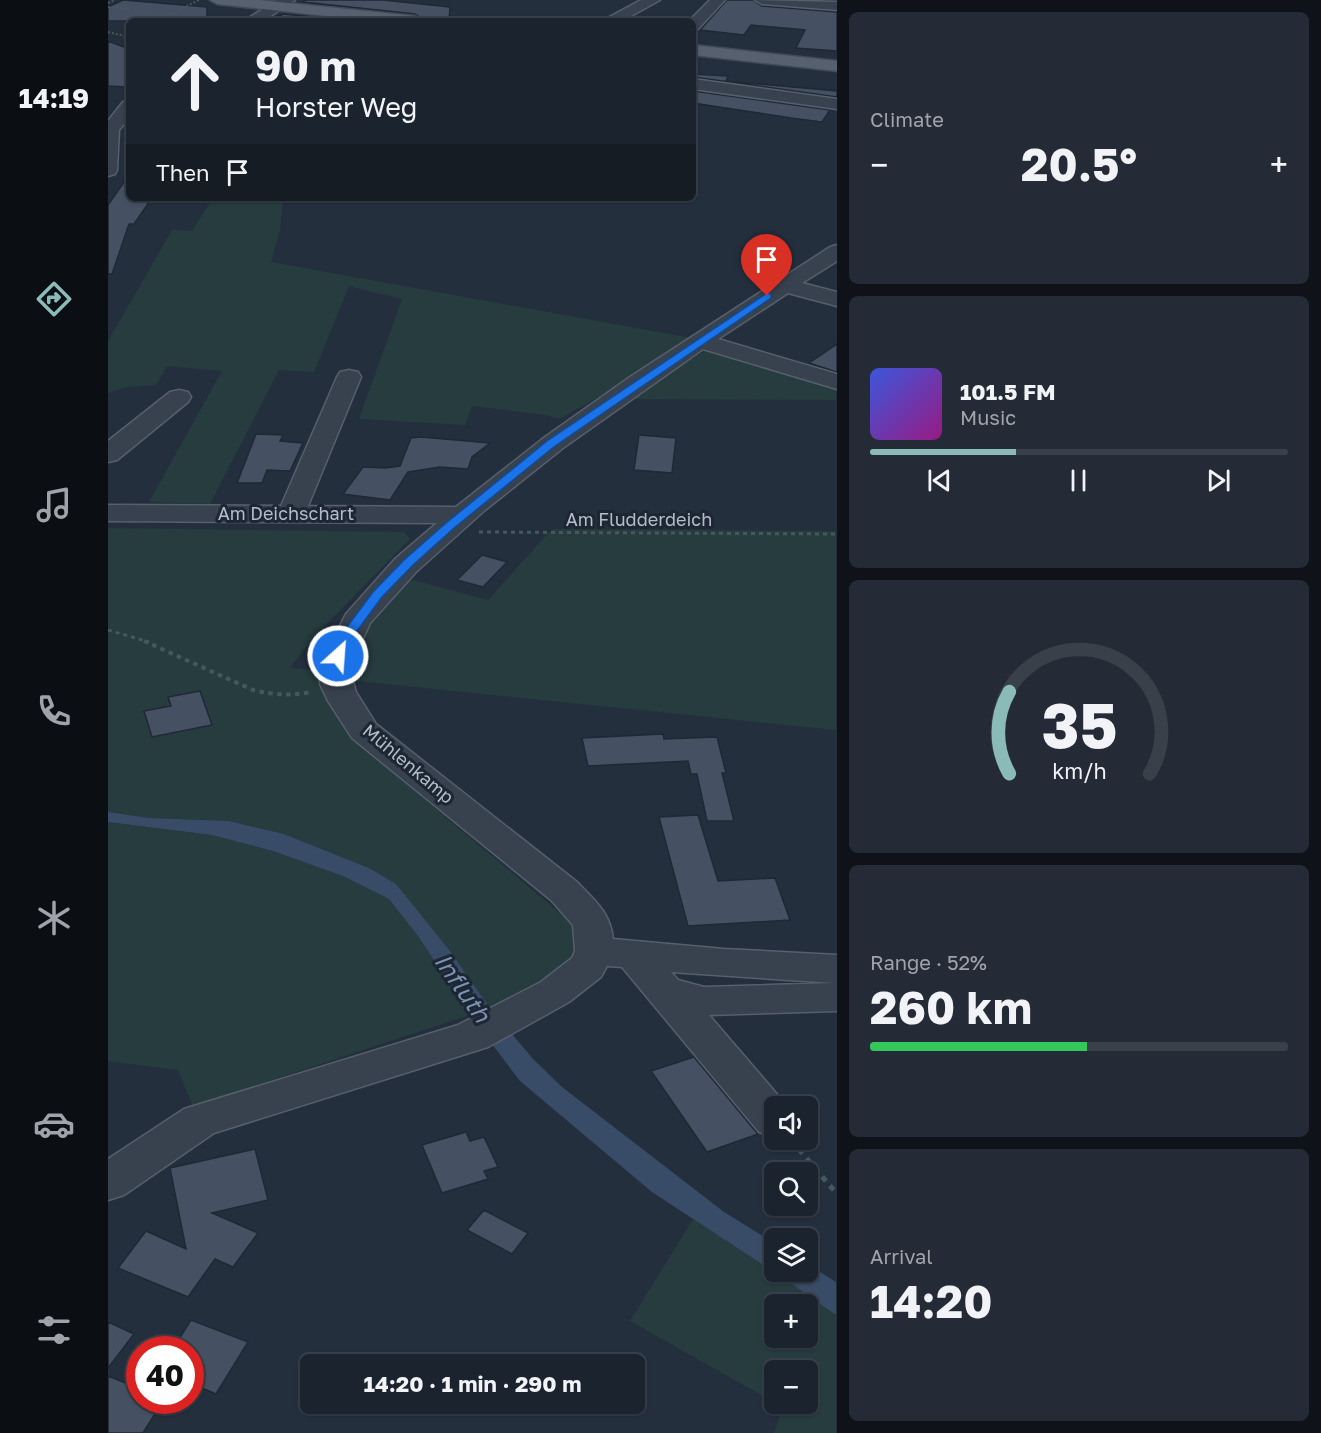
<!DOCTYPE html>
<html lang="en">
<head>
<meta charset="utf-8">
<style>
	body { margin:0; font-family:"Golos Text",sans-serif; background:#242b36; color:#f1f3f6; height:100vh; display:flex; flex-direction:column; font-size:22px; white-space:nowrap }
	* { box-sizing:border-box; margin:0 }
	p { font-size:20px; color:#a0a4aa }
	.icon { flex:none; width:33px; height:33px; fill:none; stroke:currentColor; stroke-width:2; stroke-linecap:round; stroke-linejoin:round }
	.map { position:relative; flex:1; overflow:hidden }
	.side { display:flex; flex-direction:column; gap:12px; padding:12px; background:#0f1319; width:484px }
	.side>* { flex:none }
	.banner { position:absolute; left:18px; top:18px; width:570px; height:183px; border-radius:9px; box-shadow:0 2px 4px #0004,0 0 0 2px #39404a; background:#1b232e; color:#f1f3f6; overflow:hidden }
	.fabs { position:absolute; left:656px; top:1096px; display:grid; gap:12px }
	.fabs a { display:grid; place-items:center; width:54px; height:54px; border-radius:9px; background:#1b232e; box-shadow:0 2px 4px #0004,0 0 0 2px #39404a; font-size:30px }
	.speed { position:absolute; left:18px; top:1336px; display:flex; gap:12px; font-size:30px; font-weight:700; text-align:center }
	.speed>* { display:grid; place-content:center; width:78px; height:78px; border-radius:50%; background:#1b232e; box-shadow:0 2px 4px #0004,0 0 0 2px #39404a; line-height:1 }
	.speed .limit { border:9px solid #d22; background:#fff; color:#111 }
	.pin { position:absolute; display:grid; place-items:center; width:51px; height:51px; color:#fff; margin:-62px -26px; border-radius:50% 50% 50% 0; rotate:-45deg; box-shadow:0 0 6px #0007 }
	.pin .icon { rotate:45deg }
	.me { position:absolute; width:66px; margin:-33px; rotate:26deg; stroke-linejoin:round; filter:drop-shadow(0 0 4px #0008) }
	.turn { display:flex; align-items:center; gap:21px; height:126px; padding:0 30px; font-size:27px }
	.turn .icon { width:78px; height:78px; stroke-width:2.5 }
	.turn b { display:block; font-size:42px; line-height:51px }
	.then { display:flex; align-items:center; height:57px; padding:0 30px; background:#0003; gap:12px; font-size:22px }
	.big { font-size:45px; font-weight:700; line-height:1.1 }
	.side .widget { flex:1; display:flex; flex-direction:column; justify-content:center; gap:9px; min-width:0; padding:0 21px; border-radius:9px; background:#242b36 }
	.side .dial { align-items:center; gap:0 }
	.dial svg { height:156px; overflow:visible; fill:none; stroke:#39404a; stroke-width:7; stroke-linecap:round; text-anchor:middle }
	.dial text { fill:#f1f3f6; stroke:none }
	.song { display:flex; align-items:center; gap:18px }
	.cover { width:72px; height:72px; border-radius:9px; background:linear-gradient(135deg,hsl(230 70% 55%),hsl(310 70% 35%)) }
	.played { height:6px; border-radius:3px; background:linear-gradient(90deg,#8bbbb9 35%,#39404a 35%) }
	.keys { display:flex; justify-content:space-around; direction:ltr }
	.heat { display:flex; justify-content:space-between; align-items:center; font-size:33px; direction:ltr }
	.charge { height:9px; border-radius:4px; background:linear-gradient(90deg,#34c759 52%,#39404a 0) }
	.trip { position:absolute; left:192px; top:1354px; width:345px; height:60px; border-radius:9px; background:#1b232e; box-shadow:0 2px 4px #0004,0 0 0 2px #39404a; font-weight:700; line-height:60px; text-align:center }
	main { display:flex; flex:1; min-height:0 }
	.dock { display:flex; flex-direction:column; width:108px; justify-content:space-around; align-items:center; background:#0b0e12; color:#a0a4aa }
	.dock .icon { width:42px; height:42px }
	.dock .active { color:#8bbbb9 }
	.dock b { font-size:27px; color:#f1f3f6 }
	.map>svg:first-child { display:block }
</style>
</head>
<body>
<main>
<nav class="dock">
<b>14:19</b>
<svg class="icon active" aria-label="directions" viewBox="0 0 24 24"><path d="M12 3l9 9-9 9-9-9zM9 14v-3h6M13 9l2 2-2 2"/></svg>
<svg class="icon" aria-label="music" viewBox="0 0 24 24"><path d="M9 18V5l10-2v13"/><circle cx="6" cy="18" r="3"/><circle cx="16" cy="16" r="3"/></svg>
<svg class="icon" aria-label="phone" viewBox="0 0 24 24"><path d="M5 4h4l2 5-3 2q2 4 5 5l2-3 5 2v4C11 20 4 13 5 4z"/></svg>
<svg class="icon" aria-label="climate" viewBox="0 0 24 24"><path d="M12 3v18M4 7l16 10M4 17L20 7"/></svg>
<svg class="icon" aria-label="car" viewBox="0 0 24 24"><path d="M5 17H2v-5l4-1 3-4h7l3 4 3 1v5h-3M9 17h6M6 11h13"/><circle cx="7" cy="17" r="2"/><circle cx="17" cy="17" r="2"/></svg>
<svg class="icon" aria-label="filters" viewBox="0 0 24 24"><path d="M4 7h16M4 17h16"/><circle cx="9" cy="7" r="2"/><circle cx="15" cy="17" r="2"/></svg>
</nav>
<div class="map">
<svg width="729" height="1433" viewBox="0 0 729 1433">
	<rect width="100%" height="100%" fill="#242f3e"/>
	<path fill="#263c3f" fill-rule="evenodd" d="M105,198H175L172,230L163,262L584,338L494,395L451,419L438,415L364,406L357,425L251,419L294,299L241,286L206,372L171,370L102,504L41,502L114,371L59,366L48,385L18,387L0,393V341L64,230L84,231Z
		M602,348L728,386V400L519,399Z
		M0,528L296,532L302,539L204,639L182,668L215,671L234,722L261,753L466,925L473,945L463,968L382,1008L342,951L261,868L176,834L122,821L42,818L0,812Z
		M444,529L728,531V730L239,680L251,628L298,578L380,600Z
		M0,822L104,835L165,851L235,876L281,899L310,936L362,1015L85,1106L70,1070L0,1061Z
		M585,1219L716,1305L728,1317V1433H666L675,1407L669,1404H699V1371H666V1402L522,1321ZM666,1305H699V1338H666Z"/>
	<path fill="#394c67" d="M0,812L42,818L121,821L176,834L261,868L288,884L342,951L382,1008L425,1059L454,1087L616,1212L666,1243V1272L544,1192L412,1081L362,1015L310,936L281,899L235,876L165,851L104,835L0,822Z
		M699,1264L728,1282V1315L667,1272H699Z"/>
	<path fill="#455162" stroke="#1f2835" stroke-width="1.5" d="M15,0L99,7V21H0V7Z
		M199,0H275L342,7L341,21H317L307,14L195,2Z
		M619,0H645L654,6L729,12V51L688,48L697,30L643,25L636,35L592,30Z
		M175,14L243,21H163Z
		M0,41L21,49V87L0,86Z
		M585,74L620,76L618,81L729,91V97L585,77Z
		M585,91L722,110L714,122L683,118L585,103Z
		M21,175V198H44L26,224H21L4,274H0V205Z
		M729,344V372L701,363Z
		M148,434L175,435L172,441L195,443L182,471L159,470L154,483H129Z
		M531,435L568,438L564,473L526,470Z
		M313,437L382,443L364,457L360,469L332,467L300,472L282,500L235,494L255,467L277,468L292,466L303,438Z
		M374,555L399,562L375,587L349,580Z
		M92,691L104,725L44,737L36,711L63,706L60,697Z
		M555,734L556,739L609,737L618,773H614L626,821H599L589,774H583L580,761L480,766L474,738Z
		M590,815L610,881L667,878L682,920L580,926L551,817Z
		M586,1057L649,1133L650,1134L599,1152L543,1071Z
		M358,1132L362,1141L376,1137L390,1167L376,1171L380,1179L334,1193L314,1145Z
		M147,1149L160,1200L104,1213L150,1233L125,1267L107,1259L80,1297L10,1268L38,1231L78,1249L62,1168Z
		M376,1210L420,1233L404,1254L359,1230Z
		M83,1320L140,1342L108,1394L82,1383V1350H64Z
		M0,1322L26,1334L0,1368Z
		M0,1376L32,1389V1401H55L35,1433H0Z"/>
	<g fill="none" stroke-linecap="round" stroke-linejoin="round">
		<defs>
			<path id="minor" d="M169,0H187L155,21H136Z
				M533,0H552L514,21H494Z
				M602,0H617L590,29L585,31V21H581Z
				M647,0L729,2V10L654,4Z
				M585,79L729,99V109L585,89Z
				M21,101V118L11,130L9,170L7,174L0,176V121L15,102Z
				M729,245V261L694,283L729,292V306L680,293L610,339L729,374V389L595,349L455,448L376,511L308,572L262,623L243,666V675L248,692L268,724L469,882C487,901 502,912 505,939L616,949L729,955V1011L601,1015L680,1107H666V1137L651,1132L514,967L499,966L493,977L461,1002L380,1047L106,1133L16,1195L0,1200V1159L76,1109L350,1025L433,982L464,958L467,951L465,925L443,900L244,738L220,701L212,684L211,666L238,614L287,559L329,523L0,521V505L173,506L229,377L232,372L241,370L250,372L253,377L200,506L348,507L437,437L522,377L722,247ZM563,972L726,983L596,987L570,980Z
				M71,390L80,392L83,397L80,402L9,460L0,462V441L62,392Z"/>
			<path id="major" d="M102,0H151L307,16L315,21H264L109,4Z
				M585,45L729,61V71L585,55Z"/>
		</defs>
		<use href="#minor" stroke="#565f6c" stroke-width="3"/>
		<use href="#major" stroke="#414a57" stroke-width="3"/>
		<path stroke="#44595c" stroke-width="2" stroke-dasharray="2 2" stroke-linecap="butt" d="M0,3L7,0
			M0,7L19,9
			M26,10L51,16
			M27,20H41
			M45,21L41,20L67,12L91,0
			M0,32L21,37"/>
		<path stroke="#44595c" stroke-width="3" stroke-dasharray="4 4" stroke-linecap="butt" d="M371,532L729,534
			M0,630L41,642"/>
		<path stroke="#44595c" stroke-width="4" stroke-dasharray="4.5 4.5" stroke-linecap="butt" d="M36,641L145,690C166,695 182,696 203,692"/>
		<path stroke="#44595c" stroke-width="5" stroke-dasharray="6 6" stroke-linecap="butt" d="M683,1140L729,1194"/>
		<use href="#minor" fill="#38414e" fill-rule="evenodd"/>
		<use href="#major" fill="#56606e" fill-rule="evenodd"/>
	</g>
	<path fill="#1a73e8" stroke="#114b97" stroke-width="1.5" d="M659,293L663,294V298L447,446L346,528L305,565L274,597L240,643L235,658H226L224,656L227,643L265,592L296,560L338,523L439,441Z"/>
	<g text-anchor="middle" stroke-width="6" stroke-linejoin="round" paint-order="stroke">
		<g font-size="18" fill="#b4bcc9" stroke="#1d2633">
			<text x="178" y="520">Am Deichschart</text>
			<text x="531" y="526">Am Fludderdeich</text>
			<text transform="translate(300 764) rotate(40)" y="6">Mühlenkamp</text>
		</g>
		<g font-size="24" font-style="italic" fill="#7c92b1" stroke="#1d2633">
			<text transform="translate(354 988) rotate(55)" y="8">Influth</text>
		</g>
	</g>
</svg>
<div class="fabs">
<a><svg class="icon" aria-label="sound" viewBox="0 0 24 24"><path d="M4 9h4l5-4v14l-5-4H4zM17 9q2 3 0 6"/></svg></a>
<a><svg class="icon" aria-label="search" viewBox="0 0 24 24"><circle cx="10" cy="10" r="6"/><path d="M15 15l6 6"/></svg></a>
<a><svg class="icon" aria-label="layers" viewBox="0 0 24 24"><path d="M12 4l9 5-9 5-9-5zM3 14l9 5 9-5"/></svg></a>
<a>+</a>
<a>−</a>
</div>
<div class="speed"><div class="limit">40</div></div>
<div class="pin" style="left:659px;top:296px;background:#d93025"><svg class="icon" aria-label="arrive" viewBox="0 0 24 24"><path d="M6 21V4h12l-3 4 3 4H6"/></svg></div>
<svg class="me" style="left:230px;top:656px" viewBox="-20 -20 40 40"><circle r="17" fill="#1a73e8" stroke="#fff" stroke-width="3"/><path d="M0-11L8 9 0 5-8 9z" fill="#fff"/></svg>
<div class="trip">14:20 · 1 min · 290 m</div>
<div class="banner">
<div class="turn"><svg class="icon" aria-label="ahead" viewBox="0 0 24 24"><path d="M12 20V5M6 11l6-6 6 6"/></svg><div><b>90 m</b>Horster Weg</div></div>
<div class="then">Then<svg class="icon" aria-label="arrive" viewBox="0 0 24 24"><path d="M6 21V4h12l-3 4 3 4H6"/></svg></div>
</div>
</div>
<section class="side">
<div class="widget"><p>Climate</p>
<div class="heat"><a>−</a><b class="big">20.5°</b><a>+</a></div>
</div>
<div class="widget">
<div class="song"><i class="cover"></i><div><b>101.5 FM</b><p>Music</p></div></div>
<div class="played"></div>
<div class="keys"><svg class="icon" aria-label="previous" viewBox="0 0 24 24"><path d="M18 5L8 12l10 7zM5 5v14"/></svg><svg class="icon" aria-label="pause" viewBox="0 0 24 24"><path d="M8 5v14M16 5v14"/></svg><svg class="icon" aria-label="next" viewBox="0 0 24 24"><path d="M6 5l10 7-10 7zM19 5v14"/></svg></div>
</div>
<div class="widget dial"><svg viewBox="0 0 100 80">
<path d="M14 69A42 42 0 1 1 86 69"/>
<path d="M14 69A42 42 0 0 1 14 27" stroke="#8bbbb9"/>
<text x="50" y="56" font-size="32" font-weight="700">35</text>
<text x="50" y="72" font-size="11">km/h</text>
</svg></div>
<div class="widget"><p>Range · 52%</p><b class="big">260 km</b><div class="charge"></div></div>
<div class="widget"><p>Arrival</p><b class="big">14:20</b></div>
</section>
</main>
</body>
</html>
